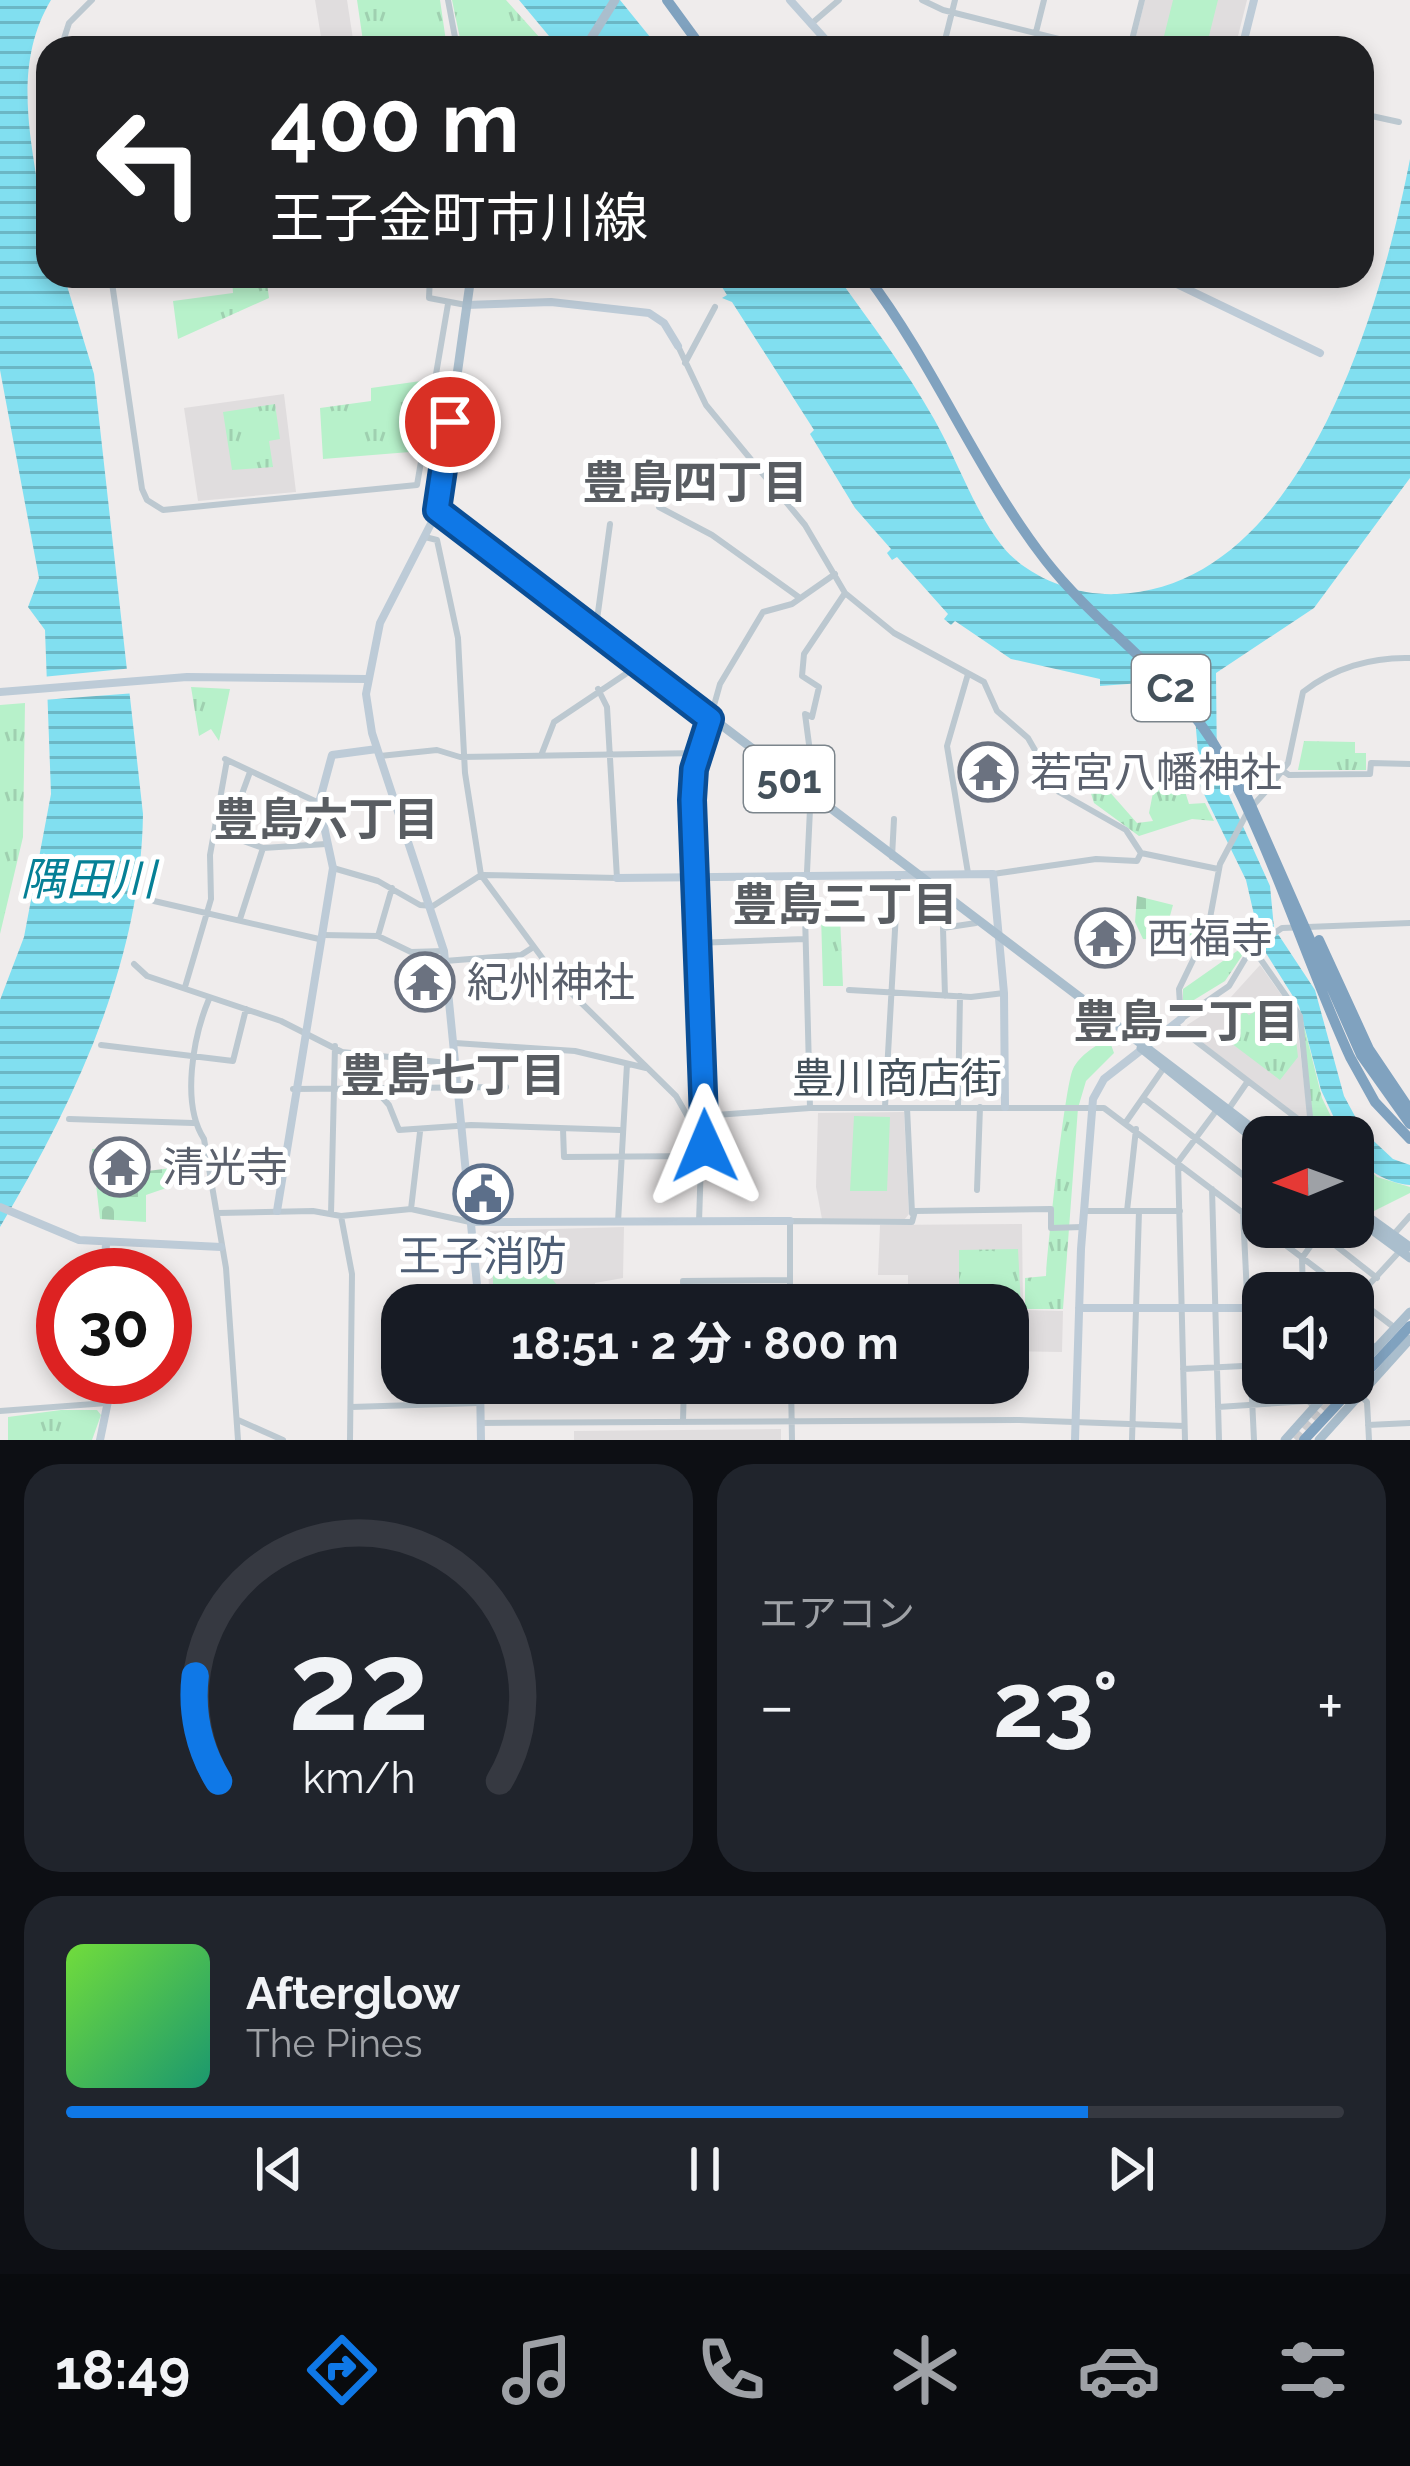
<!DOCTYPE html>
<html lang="ja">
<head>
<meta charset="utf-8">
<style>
	body { margin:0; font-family:Raleway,"Noto Sans JP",sans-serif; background:#20242c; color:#f1f3f6; height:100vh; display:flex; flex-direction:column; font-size:45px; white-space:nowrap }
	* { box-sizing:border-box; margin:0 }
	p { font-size:39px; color:#9ea1a6 }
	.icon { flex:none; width:66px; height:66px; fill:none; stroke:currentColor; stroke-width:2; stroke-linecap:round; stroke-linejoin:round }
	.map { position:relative; height:1440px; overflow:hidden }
	.panel { display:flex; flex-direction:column; gap:24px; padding:24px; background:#0d0f14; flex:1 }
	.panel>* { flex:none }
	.banner { position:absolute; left:36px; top:36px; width:1338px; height:252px; border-radius:36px; box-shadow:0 6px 18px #0003; background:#202124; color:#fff; overflow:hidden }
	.needle { width:78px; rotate:269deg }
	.tools { position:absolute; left:1242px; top:1116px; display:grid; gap:24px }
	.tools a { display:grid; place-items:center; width:132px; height:132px; border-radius:24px; background:#171b24; box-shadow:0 6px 18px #0003; font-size:60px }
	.speed { position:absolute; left:36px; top:1248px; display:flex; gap:24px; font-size:60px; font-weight:700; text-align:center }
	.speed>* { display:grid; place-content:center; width:156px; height:156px; border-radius:50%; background:#171b24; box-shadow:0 6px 18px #0003; line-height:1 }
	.speed .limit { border:18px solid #d22; background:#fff; color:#111 }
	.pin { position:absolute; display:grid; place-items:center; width:102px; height:102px; color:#fff; margin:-51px; border:6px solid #fff; border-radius:50%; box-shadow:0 3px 12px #0007 }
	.me { position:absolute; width:132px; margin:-66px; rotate:359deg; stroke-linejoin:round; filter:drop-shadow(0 0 9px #0008) }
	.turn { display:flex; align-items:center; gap:42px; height:252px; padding:0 36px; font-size:54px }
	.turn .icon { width:156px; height:156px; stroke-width:2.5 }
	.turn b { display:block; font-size:84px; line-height:102px }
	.big { font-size:90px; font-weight:700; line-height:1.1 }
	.panel .widget { flex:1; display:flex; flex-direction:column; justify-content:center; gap:18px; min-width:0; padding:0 42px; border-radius:36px; background:#20242c }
	.panel .dial { align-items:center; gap:0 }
	.dial svg { height:312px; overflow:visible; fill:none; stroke:#363941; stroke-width:7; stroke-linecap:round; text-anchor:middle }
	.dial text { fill:#f1f3f6; stroke:none }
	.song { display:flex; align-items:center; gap:36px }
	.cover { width:144px; height:144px; border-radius:18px; background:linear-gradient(135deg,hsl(100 70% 55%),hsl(160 70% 35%)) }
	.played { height:12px; border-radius:6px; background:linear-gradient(90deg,#0f78e7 80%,#363941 80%) }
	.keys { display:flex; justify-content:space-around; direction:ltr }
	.heat { display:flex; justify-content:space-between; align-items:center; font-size:66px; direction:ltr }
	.panel .tiles { flex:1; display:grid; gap:24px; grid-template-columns:1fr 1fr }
	.widget:last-child { grid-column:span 2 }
	.trip { position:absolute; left:381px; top:1284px; width:648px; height:120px; border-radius:36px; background:#171b24; box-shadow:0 6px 18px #0003; font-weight:700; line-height:120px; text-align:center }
	.dock { display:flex; height:192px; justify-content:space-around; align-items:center; background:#090b0e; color:#9ea1a6 }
	.dock .icon { width:84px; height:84px }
	.dock .on { color:#0f78e7 }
	.dock b { font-size:54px; color:#f1f3f6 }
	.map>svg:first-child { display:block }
</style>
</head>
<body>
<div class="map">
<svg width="1410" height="1440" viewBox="0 0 1410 1440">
	<defs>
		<pattern id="cemetery-stones" width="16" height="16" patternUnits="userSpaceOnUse" patternTransform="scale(3)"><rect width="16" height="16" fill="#b7f1ca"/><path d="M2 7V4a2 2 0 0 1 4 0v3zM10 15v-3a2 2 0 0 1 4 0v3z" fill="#9fd0b0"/></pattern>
		<pattern id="park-tufts" width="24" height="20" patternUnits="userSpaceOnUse" patternTransform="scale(3)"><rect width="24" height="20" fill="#b7f1ca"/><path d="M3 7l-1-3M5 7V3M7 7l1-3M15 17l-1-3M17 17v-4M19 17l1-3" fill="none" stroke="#9fd0b0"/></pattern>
		<pattern id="water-rules" width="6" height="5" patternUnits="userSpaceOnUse" patternTransform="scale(3)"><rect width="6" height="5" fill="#81dff0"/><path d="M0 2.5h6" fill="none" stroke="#6bb7c5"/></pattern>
	</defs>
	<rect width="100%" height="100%" fill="#efecec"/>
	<path fill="#e0ddde" d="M315,0H347L353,39L322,43Z
		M1145,0H1247L1235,48H1133Z
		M284,394L296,492L198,501L184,408Z
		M1260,965L1296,1015L1308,1118L1303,1121L1188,1031L1187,1025L1231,997Z
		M904,1112L909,1214L904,1220L822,1219L816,1187L818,1113Z
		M1022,1224L1023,1310L1063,1311L1062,1352L1008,1351V1305H908V1275H878L880,1225Z
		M624,1227L623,1278L595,1283L594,1305H490L486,1231Z
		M781,1429V1440H574V1431Z"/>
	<path fill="url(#cemetery-stones)" d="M1137,896L1173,905L1168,923L1201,932L1197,940L1143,939L1135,922Z
		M108,1148L109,1176L171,1168L172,1186L146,1195V1222L100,1219L92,1149Z"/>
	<path fill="url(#park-tufts)" d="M357,0H440L447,48H364Z
		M452,0H506L549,48H462Z
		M266,276L269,298L178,339L173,301L233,293L232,278Z
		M421,381L410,452L323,459L320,408L371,401V388Z
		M275,404L280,439L269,441L273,467L232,470L223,412Z
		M191,687L230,689L219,741L211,729L199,736Z
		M25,703L23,837L0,934V705Z
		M1304,741L1355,742V753H1366V770H1298Z
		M1096,756L1100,781L1137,823L1153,821L1149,813L1158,767L1181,779L1189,804L1205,803L1214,821L1192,819L1139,836L1094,803L1080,758Z
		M821,915L840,916L843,986H823Z
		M1253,925L1254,938L1225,981L1189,1003L1183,1000V989L1240,949Z
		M1263,1007L1295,1032L1298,1057L1280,1080L1223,1037L1244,1011L1249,1015Z
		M1302,1018L1322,1098L1341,1137H1314Z
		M1109,1039L1114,1053L1086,1081L1078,1108L1063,1309H1025V1278L1046,1276C1047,1252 1065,1084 1073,1069C1079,1056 1097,1044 1109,1039Z
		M1353,1153L1377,1177L1410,1187V1193L1374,1211L1353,1194Z
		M1018,1249L1023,1345H1008V1305H959V1250Z
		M61,1410H97L101,1415L92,1440H8V1417Z"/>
	<path fill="#b7f1ca" d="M1173,0H1218L1206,48H1161Z
		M854,1116L890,1117L887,1191H850Z
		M493,1273L548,1274L563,1292V1305H493Z"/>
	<path fill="url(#water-rules)" d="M0,0H51C0,85 48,186 48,276H64L94,374L143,814C141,962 75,1101 0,1227V1000L24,937L51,794L45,630L28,607L39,578L0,370Z
		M519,0H620L659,48H559Z
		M1410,159V478L1314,608L1216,673L1217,769L1270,886L1274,928L1315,990L1344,1096L1363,1131L1393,1159L1410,1165V1185C1384,1183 1353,1165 1353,1137H1343L1321,1090L1299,1006L1261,945L1246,880L1201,788L1192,681L1183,677L1179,666L1153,673L1155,682L1100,686V679L1011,659L955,621L951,625L944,619L948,614L897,557L892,560L887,553L891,549L855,508L810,434L814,430L732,302L722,298L727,295L715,276H837C870,322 906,369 934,419C957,459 974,511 1003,547C1028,578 1078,596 1117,594C1302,588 1381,309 1410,159Z"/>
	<path fill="#efecec" d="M134,668L136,693L43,700L42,677Z"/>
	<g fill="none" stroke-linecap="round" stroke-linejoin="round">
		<path stroke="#cdcdcf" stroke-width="9" stroke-dasharray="9 4.5" stroke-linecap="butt" d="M1353,1374L1369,1356
			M1296,1440L1345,1383"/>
		<path stroke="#bcc8d0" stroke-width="6" d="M448,0L457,48
			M922,0L943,10L1095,48
			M811,24L839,0
			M61,48L69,23L92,0
			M943,48L955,0
			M1032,48L1044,0
			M1130,48L1142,0
			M1362,114L1367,115L1362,134
			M1367,115L1399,122
			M111,276L142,489L147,500L163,510L417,485L448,304
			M430,276L429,298L466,305
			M678,346L706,405L805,525L845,593L894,633L984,682L997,711L1028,738L1059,792L1126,830L1141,853L1218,869
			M685,363L715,307
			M659,507L712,535L800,598
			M425,537L437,540L458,638L465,773L481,875L560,982L676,1096L688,1117L810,1108H1104L1349,1293
			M596,627L610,524
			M542,753L554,722L639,665
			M380,756L437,750L460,757L699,753
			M225,759L319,803
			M1283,771L1289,775L1370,774L1371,763L1410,764
			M250,772L227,835L263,848L326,844
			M1268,789L1288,763L1303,692C1333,668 1372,657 1410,658
			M892,857L894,819
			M333,868L378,881L420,905L433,906L481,875
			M968,873L947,746L968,674
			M993,874L1096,859L1137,861L1141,853
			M484,875L617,878L607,707L598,689
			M154,901L319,939
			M240,919L263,848
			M323,935L378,936L411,952L444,951
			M378,936L392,888
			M694,943L805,939
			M1259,957L1300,1016L1312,1137
			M445,961L521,955L532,948
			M134,964L147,976L281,1021L342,1052L457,1064
			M185,987L211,899L210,855L227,760
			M849,990L971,997L1004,993
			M945,996L943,928L976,923
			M209,999C193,1037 181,1104 204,1139L226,1268L238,1440
			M1181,1019L1179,989L1208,929L1220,864L1248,811L1268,789L1249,779L1194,775
			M1181,1019L1229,986L1251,949L1282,928L1410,923
			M1175,1025L1248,1081
			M455,1043L575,1051L646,1068
			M101,1045L233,1061L246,1009
			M342,1052L389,1105L399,1130L471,1125L620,1130
			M293,1089L506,1087
			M1143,1098L1260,1188
			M885,1107L898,877
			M958,1107L960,996
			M810,1108L805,914L812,767L805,714L812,717L819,687L802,676L804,654L845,593
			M907,1108L912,1213
			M1228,1110L1248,1081L1311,1129
			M69,1119L193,1123
			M1126,1122L1163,1069
			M563,1129L564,1157L704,1156
			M1212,1189L1219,1440
			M977,1190L980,1107
			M411,1209L420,1132
			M1084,1211H1180
			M1127,1211L1136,1129
			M218,1213L313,1211L341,1216L411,1209L470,1222
			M331,1214L335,1046
			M341,1216L352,1274L350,1440
			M618,1222L627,1064
			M699,1222L704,1072L694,967L693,780L720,684L763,612L792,604L835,574
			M1312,1227L1377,1278
			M1394,1234L1410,1216
			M1303,1293L1302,1258L1324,1227
			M1353,1296L1395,1328
			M1353,1302L1399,1252
			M684,1305L683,1281L790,1280
			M790,1305V1221L912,1222L915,1211L1051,1209V1228L1082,1227
			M1183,1369L1263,1365
			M791,1383L792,1440
			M1278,1383L1279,1403
			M1308,1383V1401
			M1361,1396L1367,1402L1369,1440
			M351,1407L479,1403
			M1218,1407L1308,1401L1314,1406
			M0,1411L107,1403
			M238,1420L283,1440
			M683,1421L684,1383
			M480,1423L1019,1420L1184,1426
			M1368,1425L1410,1423
			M1132,1440L1139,1211
			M1185,1440L1178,1162L1216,1111
			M1254,1440L1243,1212L1263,1186"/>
		<path stroke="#bdcbd7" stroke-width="8" d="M790,0L833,48
			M1242,48L1254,0
			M1160,276L1320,353
			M466,305L551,302L649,313L664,323L678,346
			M438,510L380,623L366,694L372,733L444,951L479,1305
			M0,692L187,677L366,679
			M617,878L993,874L1004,993L1005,1107
			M0,1207L79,1240L221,1247
			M277,1211L333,868L319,803L332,755L377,749
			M473,1222L790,1221
			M104,1275L106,1244
			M1079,1308H1263
			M480,1383L481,1440
			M100,1440L113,1377
			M1075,1440L1081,1249L1093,1099L1104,1079L1181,1019"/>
		<path stroke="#aabecd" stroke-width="9" d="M585,48L615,0
			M471,276L438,510L1264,1137
			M1141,1048L1263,1146
			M1353,1206L1410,1247
			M1353,1216L1410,1258
			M1369,1356L1410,1312
			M1353,1364L1371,1346
			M1285,1440L1336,1383
			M1319,1440L1410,1339"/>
		<path stroke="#80a2bf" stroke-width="10" d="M667,0L702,48
			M867,276C935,366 977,472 1046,561C1100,630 1178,678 1221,756C1273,851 1305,959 1350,1057L1375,1102L1410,1139
			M1242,785L1361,1055L1410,1124
			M1319,940L1369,1049L1410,1110
			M1304,1440L1410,1326"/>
	</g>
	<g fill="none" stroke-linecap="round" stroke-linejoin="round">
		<defs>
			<path id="route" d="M450,422L437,510L710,719L694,769L692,800L705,1146"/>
		</defs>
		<use href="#route" stroke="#0a4e96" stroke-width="30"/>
		<use href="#route" stroke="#0f78e7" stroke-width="21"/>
	</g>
	<defs>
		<symbol id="temple-ring" viewBox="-11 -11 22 22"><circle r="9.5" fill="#fff" stroke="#6b7280" stroke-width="1.5"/><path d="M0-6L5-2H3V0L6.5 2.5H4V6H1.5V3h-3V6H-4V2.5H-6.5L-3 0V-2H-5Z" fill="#6b7280"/></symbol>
		<symbol id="civic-ring" viewBox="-11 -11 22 22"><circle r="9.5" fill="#fff" stroke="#5c6f8a" stroke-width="1.5"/><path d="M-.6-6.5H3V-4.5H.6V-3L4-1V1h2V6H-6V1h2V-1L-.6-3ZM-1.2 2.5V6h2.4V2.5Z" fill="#5c6f8a"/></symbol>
	</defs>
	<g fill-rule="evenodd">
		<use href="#temple-ring" x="955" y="739" width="66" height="66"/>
		<use href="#temple-ring" x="1072" y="905" width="66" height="66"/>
		<use href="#temple-ring" x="392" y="949" width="66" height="66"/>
		<use href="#temple-ring" x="87" y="1134" width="66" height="66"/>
		<use href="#civic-ring" x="450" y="1161" width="66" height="66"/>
	</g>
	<g text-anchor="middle" stroke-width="10" stroke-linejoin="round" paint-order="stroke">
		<g fill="#fff" stroke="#7c858c" stroke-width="3">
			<rect x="1132" y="655" width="78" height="66" rx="9"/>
			<rect x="744" y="746" width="90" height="66" rx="9"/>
		</g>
		<g font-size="39" font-weight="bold" fill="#44515b">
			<text x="1171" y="702">C2</text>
			<text x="789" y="793">501</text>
		</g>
		<g font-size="42" fill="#5b616d" stroke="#fff" text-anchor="start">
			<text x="1030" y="787">若宮八幡神社</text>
			<text x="1147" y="953">西福寺</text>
			<text x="467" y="997">紀州神社</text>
			<text x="162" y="1182">清光寺</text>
		</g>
		<g font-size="42" fill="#44515b" stroke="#fff">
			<text x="897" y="1093">豊川商店街</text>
		</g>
		<g font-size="42" fill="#4e5e75" stroke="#fff">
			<text x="483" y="1271">王子消防</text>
		</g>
		<g font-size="45" font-weight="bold" fill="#595d62" stroke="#fff">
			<text x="695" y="498">豊島四丁目</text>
			<text x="326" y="835">豊島六丁目</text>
			<text x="845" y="920">豊島三丁目</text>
			<text x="1186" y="1037">豊島二丁目</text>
			<text x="453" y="1091">豊島七丁目</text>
		</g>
		<g font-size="45" font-style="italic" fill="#068096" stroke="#fff">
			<text x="88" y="895">隅田川</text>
		</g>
	</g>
</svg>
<div class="tools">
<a><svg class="needle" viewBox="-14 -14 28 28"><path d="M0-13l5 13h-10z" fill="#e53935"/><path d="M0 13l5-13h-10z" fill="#9ea1a6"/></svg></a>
<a><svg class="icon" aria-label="sound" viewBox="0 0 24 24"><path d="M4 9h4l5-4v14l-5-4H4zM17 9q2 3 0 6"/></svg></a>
</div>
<div class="speed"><div class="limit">30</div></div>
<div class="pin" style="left:450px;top:422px;background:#d93025"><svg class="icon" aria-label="arrive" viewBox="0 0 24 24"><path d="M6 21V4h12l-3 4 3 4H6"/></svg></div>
<svg class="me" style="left:705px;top:1146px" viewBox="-20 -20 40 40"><path d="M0-17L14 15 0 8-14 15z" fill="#0f78e7" stroke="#fff" stroke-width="4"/></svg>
<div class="trip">18:51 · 2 分 · 800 m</div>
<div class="banner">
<div class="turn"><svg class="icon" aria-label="left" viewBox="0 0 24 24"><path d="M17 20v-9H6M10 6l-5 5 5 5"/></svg><div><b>400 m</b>王子金町市川線</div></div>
</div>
</div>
<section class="panel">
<div class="tiles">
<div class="widget dial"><svg viewBox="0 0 100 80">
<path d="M14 69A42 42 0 1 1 86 69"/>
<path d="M14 69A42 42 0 0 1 8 42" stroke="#0f78e7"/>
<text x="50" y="56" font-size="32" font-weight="700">22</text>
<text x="50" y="72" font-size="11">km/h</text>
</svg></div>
<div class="widget"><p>エアコン</p>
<div class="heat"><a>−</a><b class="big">23°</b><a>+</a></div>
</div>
<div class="widget">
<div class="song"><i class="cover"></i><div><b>Afterglow</b><p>The Pines</p></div></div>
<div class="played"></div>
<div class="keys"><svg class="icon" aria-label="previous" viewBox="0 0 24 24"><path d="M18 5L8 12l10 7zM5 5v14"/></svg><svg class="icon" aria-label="pause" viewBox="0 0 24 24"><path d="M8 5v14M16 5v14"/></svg><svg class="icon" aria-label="next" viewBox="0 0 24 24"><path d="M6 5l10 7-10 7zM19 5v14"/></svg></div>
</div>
</div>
</section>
<nav class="dock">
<b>18:49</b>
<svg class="icon on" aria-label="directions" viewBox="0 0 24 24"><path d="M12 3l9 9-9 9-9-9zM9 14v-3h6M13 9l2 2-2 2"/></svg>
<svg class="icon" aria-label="music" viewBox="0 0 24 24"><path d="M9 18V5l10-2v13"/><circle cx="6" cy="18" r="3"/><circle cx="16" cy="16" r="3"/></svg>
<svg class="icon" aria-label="phone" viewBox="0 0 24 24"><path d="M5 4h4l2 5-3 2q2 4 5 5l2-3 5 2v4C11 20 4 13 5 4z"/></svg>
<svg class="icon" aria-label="climate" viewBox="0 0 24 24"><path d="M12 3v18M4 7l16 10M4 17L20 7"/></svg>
<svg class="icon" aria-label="car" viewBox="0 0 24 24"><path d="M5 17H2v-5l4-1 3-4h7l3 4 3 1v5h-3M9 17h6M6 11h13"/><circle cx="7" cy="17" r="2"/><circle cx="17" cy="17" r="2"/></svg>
<svg class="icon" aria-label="filters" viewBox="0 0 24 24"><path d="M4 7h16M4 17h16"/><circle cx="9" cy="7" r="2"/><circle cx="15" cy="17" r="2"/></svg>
</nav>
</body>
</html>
